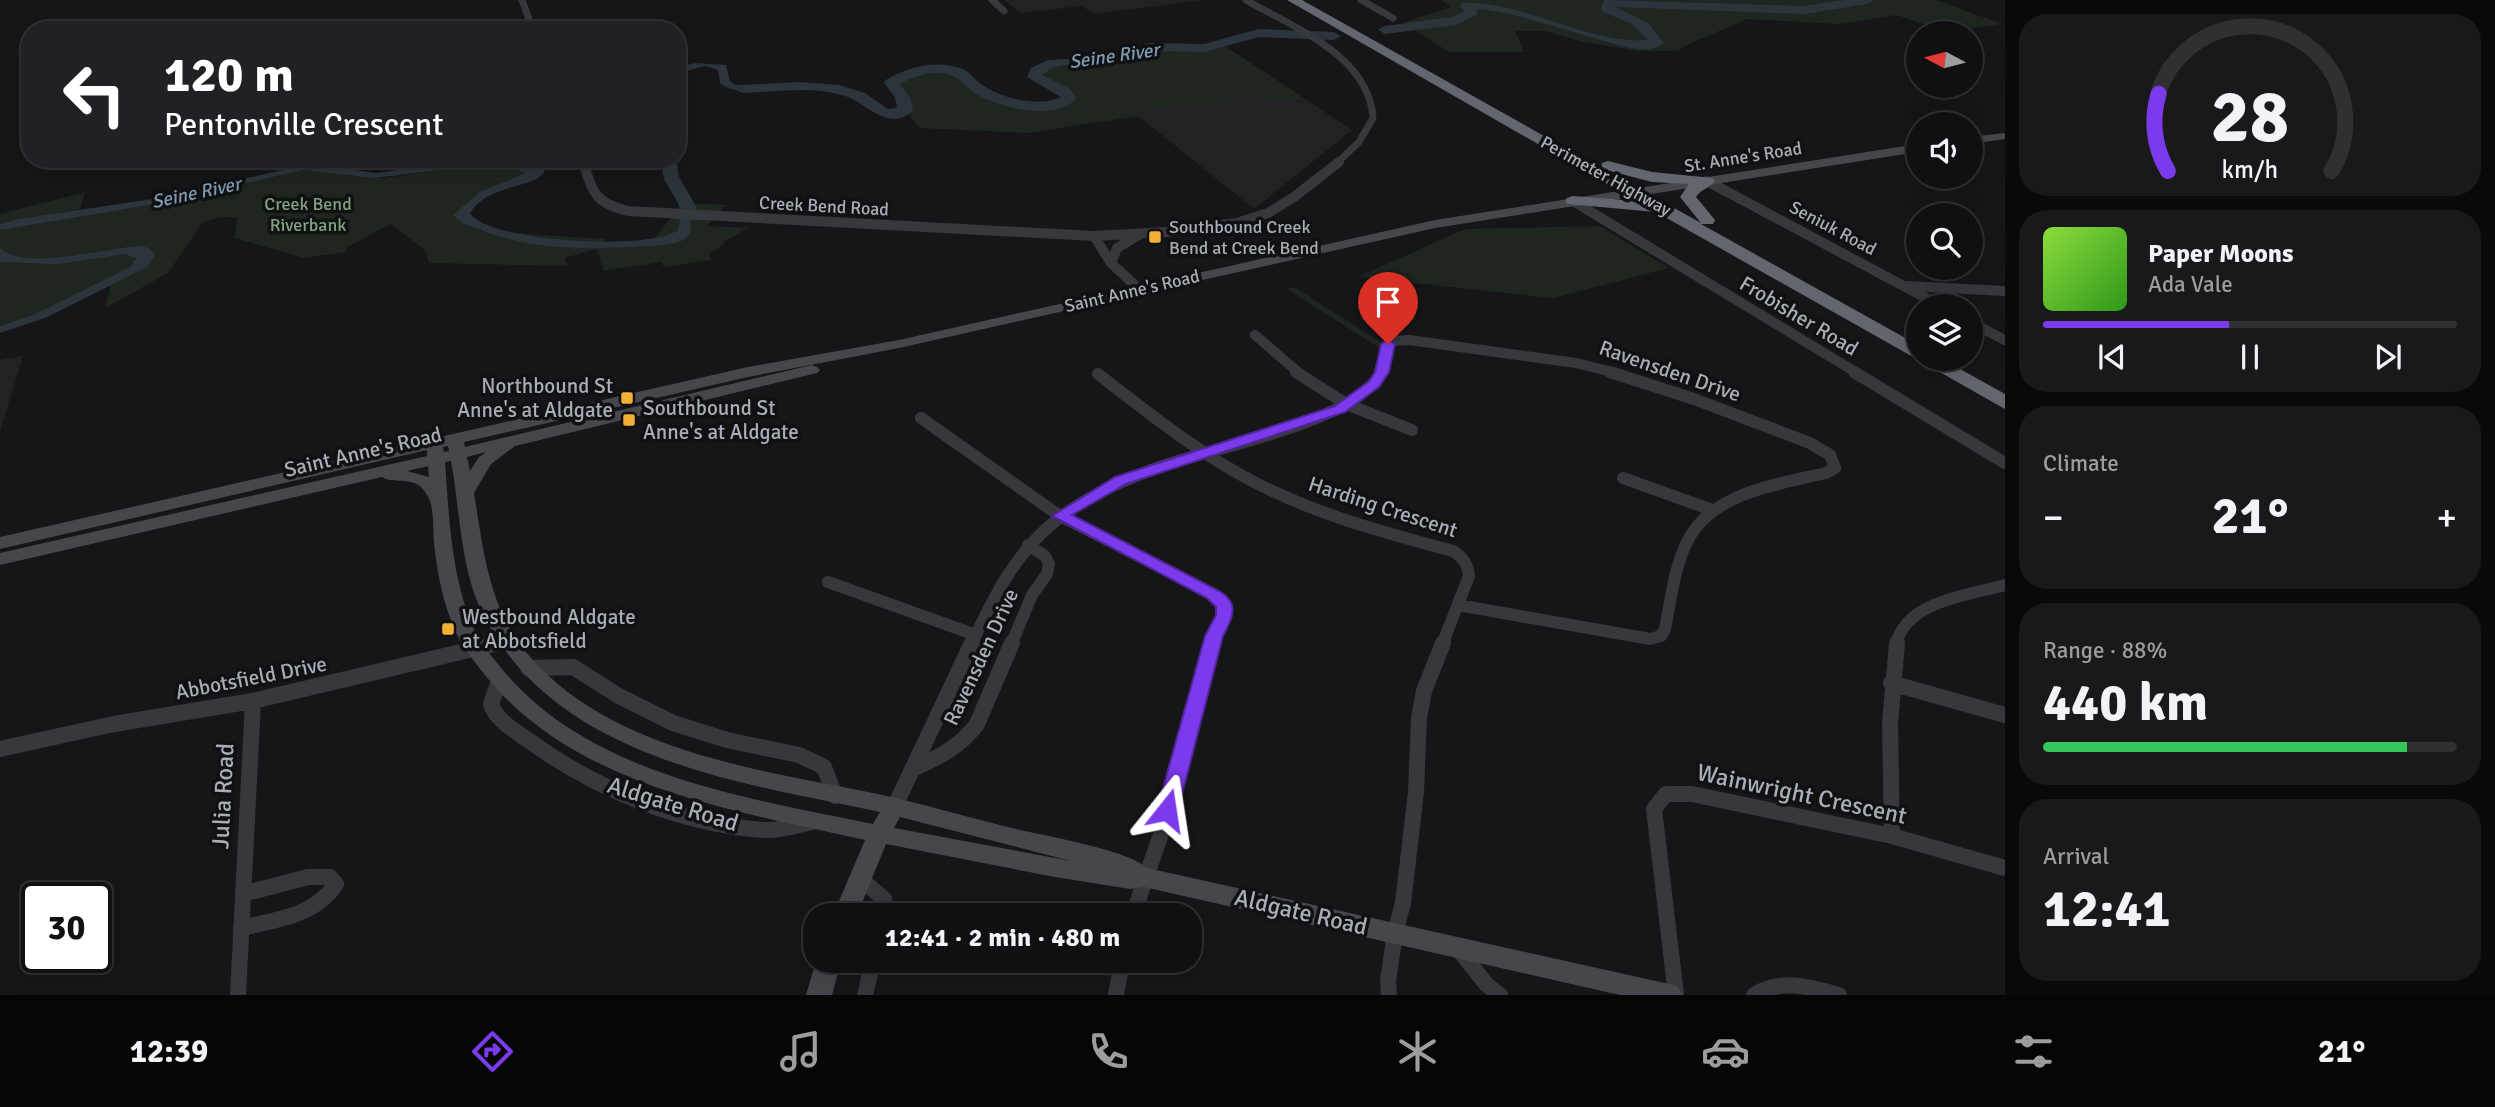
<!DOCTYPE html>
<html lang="en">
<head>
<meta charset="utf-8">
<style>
	body { margin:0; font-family:Signika,sans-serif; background:#19191b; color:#f1f3f6; height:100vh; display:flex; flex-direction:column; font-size:26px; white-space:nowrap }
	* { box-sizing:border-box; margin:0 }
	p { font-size:23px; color:#9c9d9f }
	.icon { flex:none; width:38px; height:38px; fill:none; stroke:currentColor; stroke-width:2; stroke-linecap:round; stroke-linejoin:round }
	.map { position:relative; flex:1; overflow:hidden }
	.side { display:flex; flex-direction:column; gap:14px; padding:14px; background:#09090a; width:490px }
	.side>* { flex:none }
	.top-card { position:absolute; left:21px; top:21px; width:665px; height:147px; border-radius:28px; box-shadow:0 7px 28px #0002,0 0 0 2px #303032; background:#202124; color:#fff; overflow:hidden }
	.needle { width:46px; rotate:277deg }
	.tools { position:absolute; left:1906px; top:21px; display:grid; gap:14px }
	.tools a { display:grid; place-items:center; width:77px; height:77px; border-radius:50%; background:#101012; box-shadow:0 7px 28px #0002,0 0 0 2px #303032; font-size:35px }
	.speed { position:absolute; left:21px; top:882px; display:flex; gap:14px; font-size:35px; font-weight:700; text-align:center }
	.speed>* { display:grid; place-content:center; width:91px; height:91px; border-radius:50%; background:#101012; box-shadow:0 7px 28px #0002,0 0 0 2px #303032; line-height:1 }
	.speed .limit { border:4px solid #111; border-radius:10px; background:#fff; color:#111 }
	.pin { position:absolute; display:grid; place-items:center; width:60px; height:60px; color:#fff; margin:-72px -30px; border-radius:50% 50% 50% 0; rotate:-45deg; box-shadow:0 0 7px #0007 }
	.pin .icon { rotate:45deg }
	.me { position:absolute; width:77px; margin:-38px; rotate:15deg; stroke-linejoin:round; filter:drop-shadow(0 0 5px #0008) }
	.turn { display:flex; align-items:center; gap:24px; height:147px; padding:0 28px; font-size:32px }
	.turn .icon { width:91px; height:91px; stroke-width:2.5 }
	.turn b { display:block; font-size:49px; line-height:60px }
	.big { font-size:52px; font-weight:700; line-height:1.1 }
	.side .card { flex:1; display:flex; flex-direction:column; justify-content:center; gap:10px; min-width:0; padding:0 24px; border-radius:28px; background:#19191b }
	.side .dial { align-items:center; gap:0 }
	.dial svg { height:182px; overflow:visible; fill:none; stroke:#303032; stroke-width:7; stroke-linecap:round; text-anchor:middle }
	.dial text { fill:#f1f3f6; stroke:none }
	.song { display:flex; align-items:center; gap:21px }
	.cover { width:84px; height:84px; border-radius:10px; background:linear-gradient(135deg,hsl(90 70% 55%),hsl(110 70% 35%)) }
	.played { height:7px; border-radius:4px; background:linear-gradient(90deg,#7c3aed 45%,#303032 45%) }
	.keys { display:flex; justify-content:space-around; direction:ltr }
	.heat { display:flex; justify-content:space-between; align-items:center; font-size:38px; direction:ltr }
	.charge { height:10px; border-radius:5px; background:linear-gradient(90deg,#34c759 88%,#303032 0) }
	.trip { position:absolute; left:803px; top:903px; width:399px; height:70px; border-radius:28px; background:#101012; box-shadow:0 7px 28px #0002,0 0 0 2px #303032; font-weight:700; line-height:70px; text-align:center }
	.tabs { display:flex; height:112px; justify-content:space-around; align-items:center; background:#060607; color:#9c9d9f }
	.tabs .icon { width:49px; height:49px }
	.tabs .selected { color:#7c3aed }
	.tabs b { font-size:32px; color:#f1f3f6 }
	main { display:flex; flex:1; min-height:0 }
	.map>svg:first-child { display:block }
</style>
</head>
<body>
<main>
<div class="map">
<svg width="2005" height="995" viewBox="0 0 2005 995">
	<rect width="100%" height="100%" fill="#161618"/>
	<path fill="#222225" d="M1004,0H1203L1094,14L1082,6L1021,13Z
		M1237,95L1279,101L1307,100L1352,130L1254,209L1132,111L1224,101Z
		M23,356L0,432V360Z"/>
	<path fill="#1e261f" d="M1441,0H1936L2002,24L1949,32L1896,15L1839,24L1747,19L1689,44L1677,51H1636L1580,41L1544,31H1515L1524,52H1449L1403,23L1451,7Z
		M1222,44L1307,100L1279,101L1237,95L1224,101L1133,111L1139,116L1028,133L920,128L905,111L907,106L890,86C895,78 902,76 912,73C926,69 940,66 955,71C964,74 968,83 976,87C1001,99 1044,116 1069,99L1062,91L1034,78C1041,53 1089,63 1109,58C1124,55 1137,48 1152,47C1176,45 1199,55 1222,44Z
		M449,169H514L527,173L501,183L458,220L482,231L606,239L600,246L677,243L652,242L682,203L726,205L707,226L748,228L723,242L724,244L709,254L712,260L664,267L661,262L604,271L596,249L565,258L567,266L429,263L425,250L390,224L346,248V252L303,258L235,238L237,217H221L203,222L168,273L105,308L111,284L138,272L140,246C107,247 25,272 0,248V230L20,225L162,203L303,170L384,178Z
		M85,192L80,209L0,224V214Z
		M1600,226L1669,268L1553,298L1358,277L1465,229Z
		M125,254L136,257L130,267L35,314L0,326V262L24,263Z
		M1294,287L1387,346L1386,352L1287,289Z"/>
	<path fill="#2c353c" d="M695,63L726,65L730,81L735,85H771L774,89C758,91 734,95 720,83L718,70L706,66L677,73V68Z
		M660,159H676L679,177L697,208L690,225L691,231C685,243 675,243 663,245C601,249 539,253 481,230C471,227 460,223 453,215L480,192L526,173L514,169H449L374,178L303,170L162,203L0,230V224L19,219L152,199L310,164L376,173L446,164H529L542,166L545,170C539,189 489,182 470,213C489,243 652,251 678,230L682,210L664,179Z
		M140,246L149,248L155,255L147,267L45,318L0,333V326L35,314L130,267L136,258L125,254L57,264L0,262V248C25,272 107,247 140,246Z"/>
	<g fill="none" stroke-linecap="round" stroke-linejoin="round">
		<path fill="#2c353c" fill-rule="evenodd" d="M1604,0L1804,6L1843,0H1874L1868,4L1804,14L1615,7L1648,23L1664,43C1655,51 1637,50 1625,47L1519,16L1482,9L1477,10V15L1456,25L1385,34L1378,30L1385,26L1453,17L1464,11L1460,6L1462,3C1523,0 1588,45 1648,40L1632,24L1603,12L1601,9Z
			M1259,29L1334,32L1341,36L1334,40L1259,37L1204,52L1150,51L1102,65H1064L1052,68L1042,75L1070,89L1077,98C1055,122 1003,108 978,95C966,89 962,77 947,74C930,71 914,76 900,84L910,97L913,110C890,134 867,103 845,96C813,85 775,92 742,93L735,89L742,85L798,82L839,85L865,93L888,109L897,108L895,97L884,83L886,80C908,67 935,60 960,68C971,72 973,78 981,84C999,98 1041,108 1061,97L1027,77L1031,68L1048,60L1101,57L1149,43L1204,44Z"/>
		<path stroke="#37383d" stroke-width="7" d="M522,0L533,30
			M992,0L1004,11
			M1246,0C1292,27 1369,55 1373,118L1359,142L1337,163
			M1361,0L1393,18
			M582,159L583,163"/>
		<path stroke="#37383d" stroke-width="10" d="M583,162C593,192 594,203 628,211L1094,236L1166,232L1237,223L1268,213L1294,197L1339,162
			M1707,181L1941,306
			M1573,201L1857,373
			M1094,236L1111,263L1139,289
			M1111,263L1117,248L1139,235
			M1907,286L2005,291
			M1970,322L2005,340
			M1255,335L1299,373
			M1380,373L1391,341L1409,340L1576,363L1616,373"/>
		<path stroke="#37383d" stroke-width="12" d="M1296,372L1346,404L1412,430
			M1854,372L2005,463
			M1098,374C1149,413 1199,454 1256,483C1318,515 1386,533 1453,551C1463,557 1468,564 1469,576L1442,645
			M921,418L1060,516L1213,594L1224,608L1212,645
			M1623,478L1712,510
			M828,582L976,635
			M1458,605L1650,639L1661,636L1665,629C1671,599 1674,567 1688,540C1713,492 1779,484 1826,473L1835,468L1830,455L1810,443L1694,399L1610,372
			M492,645L508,641
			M971,645C993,599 1013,556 1053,523C1083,498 1120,482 1156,468C1208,449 1358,422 1381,372
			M1011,645L1032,595L1047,574L1049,564L1045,556L1028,545
			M1896,645C1905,601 1969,595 2005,585"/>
		<path stroke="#37383d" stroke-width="16" d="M528,668L573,667L619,696L673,723L727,740L799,755L824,767L835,796
			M499,681L491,704C496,720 515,731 528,740C595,789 682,825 765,830C781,831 797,825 812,822
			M1891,683L2005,715
			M0,749L114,724L253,701L499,643
			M912,769C938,758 960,747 977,724L1012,643
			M894,808L972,643
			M1892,836L1890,724L1897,643
			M861,879L884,899V915
			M1133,915L1161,834L1212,643
			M241,928C276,920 315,916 336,884L330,877H308L243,894
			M1458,949L1487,985L1500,995
			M238,995L253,701
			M865,995L873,961
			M1116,995L1122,961
			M1389,995L1388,981L1395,933L1403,903L1416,792L1419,718L1424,691L1443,643
			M1676,995L1654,809L1666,794H1692L1892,836L2005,868
			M1754,995C1781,978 1810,987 1839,995"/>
		<path fill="#45474d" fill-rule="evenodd" d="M2005,133V139L1970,144V137Z
			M1918,144V152L1435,228L899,348L748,377L464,442L465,447L812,365L817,367L820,370L817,373L515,446L491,464L474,493C483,548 489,608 526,652C607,751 760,770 878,794C924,804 970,818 1016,829C1046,836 1128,850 1147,868L1669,984L1678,987L1682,995H1620L1144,887L1130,889L1055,877L886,844L857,915H833L865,840C731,810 570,786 481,670C470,656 459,642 453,625C442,599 437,570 434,543C433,530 434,513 430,501C428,496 425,491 421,487C410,477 393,484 382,477L0,565V553L427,456V450L0,549V537L748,367L899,340L1435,220ZM448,446L449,451L444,452L443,447ZM486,452L479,457L470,471L467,457ZM445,462L451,461C460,509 460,567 482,612C553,758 737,782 880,812L873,824C744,797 585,775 498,664C488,652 478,640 472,625C451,574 449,516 445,462ZM428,466L429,477L407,471ZM900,817L1071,861L894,828Z
			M816,961H841L832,995H806Z"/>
		<path fill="#63666e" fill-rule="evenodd" d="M1287,0H1302L1601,168L1602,163L1608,161L1652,172L1713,178L1715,181C1710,188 1701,189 1696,197L1715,220L1713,224H1701L1918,345V359H1942L2005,394V409L1656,212L1567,204L1565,201L1567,198L1573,196L1637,201ZM1606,170L1652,182L1689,184L1680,197L1701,223Z"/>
	</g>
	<path fill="#7c3aed" stroke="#51269a" stroke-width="2" d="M1388,339L1395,344L1389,372L1379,387L1345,412L1126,484L1072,515L1219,591C1240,603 1233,618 1223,636L1178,810L1175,815L1167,818L1160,815L1157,810L1205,636L1216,615V607L1207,598L1052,516L1115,477L1335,406L1369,381L1375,372L1381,344Z"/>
	<g fill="#f2b134" stroke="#111113" stroke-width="2.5">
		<rect x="1148" y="230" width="14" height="14" rx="3.5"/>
		<rect x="620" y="391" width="14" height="14" rx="3.5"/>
		<rect x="622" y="413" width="14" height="14" rx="3.5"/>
		<rect x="441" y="622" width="14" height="14" rx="3.5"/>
	</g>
	<g text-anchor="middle" stroke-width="7" stroke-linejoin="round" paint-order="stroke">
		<g font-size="18" fill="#a8adb8" stroke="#111113">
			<text transform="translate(1743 157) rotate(-9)" y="6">St. Anne's Road</text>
			<text transform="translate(1606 176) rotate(29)" y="6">Perimeter Highway</text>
			<text transform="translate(824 206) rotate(3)" y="6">Creek Bend Road</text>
			<text transform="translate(1833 228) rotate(28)" y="6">Seniuk Road</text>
			<text transform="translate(1132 291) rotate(-13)" y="6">Saint Anne's Road</text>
		</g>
		<g font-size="18" fill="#7fa381" stroke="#111113">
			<text x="308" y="210">Creek Bend<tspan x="308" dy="21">Riverbank</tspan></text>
		</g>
		<g font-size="18" fill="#a8adb8" stroke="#111113" text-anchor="start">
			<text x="1169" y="233">Southbound Creek<tspan x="1169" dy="21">Bend at Creek Bend</tspan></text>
		</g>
		<g font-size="19" font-style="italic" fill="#7f9bb3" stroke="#111113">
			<text transform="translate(1114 55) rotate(-8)" y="7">Seine River</text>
			<text transform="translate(196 192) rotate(-12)" y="7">Seine River</text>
		</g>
		<g font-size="21" fill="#a8adb8" stroke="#111113">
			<text transform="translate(1799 316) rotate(31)" y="7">Frobisher Road</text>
			<text transform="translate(1670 371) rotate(19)" y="7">Ravensden Drive</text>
			<text transform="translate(363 452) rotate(-13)" y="7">Saint Anne's Road</text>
			<text transform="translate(1383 507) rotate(18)" y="7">Harding Crescent</text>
			<text transform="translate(981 657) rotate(-65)" y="7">Ravensden Drive</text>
			<text transform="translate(251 678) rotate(-11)" y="7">Abbotsfield Drive</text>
		</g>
		<g font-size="21" fill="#a8adb8" stroke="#111113" text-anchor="start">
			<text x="613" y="393" text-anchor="end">Northbound St<tspan x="613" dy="24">Anne's at Aldgate</tspan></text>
			<text x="643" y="415">Southbound St<tspan x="643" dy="24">Anne's at Aldgate</tspan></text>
			<text x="462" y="624">Westbound Aldgate<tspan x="462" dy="24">at Abbotsfield</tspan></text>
		</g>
		<g font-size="24" fill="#a8adb8" stroke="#111113">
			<text transform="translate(1802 794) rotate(12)" y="8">Wainwright Crescent</text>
			<text transform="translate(223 796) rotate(-87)" y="8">Julia Road</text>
			<text transform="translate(673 804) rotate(17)" y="8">Aldgate Road</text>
			<text transform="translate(1301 912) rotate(13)" y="8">Aldgate Road</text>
		</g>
	</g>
</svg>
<div class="tools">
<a><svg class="needle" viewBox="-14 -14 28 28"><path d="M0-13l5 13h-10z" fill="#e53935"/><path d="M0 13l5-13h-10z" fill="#9c9d9f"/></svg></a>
<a><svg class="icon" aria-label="sound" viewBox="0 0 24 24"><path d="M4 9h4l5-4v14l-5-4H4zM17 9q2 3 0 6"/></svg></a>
<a><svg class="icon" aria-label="search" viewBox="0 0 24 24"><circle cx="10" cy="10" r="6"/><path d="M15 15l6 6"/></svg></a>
<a><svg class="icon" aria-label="layers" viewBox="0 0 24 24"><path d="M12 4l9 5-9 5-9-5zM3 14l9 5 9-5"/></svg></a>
</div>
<div class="speed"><div class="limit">30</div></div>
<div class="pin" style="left:1388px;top:344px;background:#d93025"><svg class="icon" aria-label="arrive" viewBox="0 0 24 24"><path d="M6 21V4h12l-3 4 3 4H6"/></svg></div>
<svg class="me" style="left:1167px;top:810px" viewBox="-20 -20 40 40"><path d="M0-17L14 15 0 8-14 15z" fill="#7c3aed" stroke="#fff" stroke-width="4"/></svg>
<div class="trip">12:41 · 2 min · 480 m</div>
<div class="top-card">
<div class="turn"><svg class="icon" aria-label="left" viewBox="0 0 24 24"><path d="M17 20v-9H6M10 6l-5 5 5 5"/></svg><div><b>120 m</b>Pentonville Crescent</div></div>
</div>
</div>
<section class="side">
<div class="card dial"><svg viewBox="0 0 100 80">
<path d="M14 69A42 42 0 1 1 86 69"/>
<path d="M14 69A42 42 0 0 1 10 35" stroke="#7c3aed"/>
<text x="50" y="56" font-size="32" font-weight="700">28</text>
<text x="50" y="72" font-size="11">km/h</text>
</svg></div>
<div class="card">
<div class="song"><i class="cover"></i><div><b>Paper Moons</b><p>Ada Vale</p></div></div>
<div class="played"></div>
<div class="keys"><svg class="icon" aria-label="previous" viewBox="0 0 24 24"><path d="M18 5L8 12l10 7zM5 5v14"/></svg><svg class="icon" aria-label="pause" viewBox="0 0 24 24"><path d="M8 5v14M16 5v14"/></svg><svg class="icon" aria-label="next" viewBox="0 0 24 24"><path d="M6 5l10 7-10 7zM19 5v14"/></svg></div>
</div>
<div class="card"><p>Climate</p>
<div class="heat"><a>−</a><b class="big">21°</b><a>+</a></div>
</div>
<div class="card"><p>Range · 88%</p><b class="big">440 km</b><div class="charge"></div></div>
<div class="card"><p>Arrival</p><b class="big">12:41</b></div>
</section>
</main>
<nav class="tabs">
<b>12:39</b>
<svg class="icon selected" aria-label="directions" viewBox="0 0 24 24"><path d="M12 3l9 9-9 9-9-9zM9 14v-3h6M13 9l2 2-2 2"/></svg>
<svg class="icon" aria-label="music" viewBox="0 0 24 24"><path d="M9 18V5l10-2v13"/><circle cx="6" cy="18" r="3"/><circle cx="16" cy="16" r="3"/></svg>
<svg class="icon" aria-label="phone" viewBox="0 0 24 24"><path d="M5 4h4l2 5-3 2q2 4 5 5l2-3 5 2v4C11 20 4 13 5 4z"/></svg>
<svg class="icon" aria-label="climate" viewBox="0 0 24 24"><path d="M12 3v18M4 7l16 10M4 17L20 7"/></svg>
<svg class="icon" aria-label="car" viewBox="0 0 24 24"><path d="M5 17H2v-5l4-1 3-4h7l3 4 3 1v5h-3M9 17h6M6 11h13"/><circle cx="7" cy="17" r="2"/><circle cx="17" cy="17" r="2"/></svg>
<svg class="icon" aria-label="filters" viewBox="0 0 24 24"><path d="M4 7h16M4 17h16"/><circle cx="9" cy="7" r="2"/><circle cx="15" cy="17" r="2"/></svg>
<b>21°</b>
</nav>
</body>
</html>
